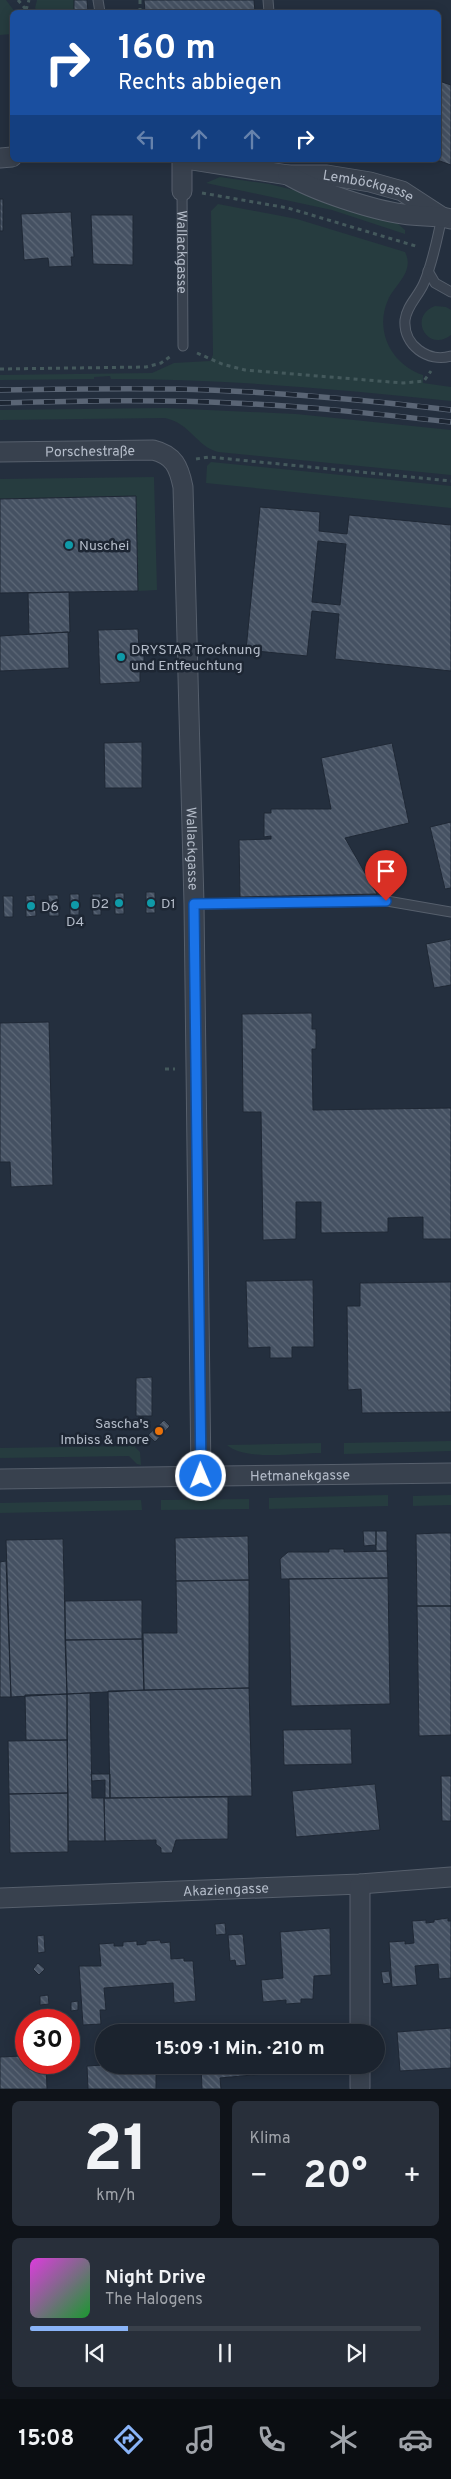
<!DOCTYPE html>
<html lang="de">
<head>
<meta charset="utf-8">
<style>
	body { margin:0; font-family:Overpass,sans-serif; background:#282f3a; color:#f1f3f6; height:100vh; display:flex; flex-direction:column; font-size:19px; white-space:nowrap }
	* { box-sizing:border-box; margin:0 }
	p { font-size:16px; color:#a0a4aa }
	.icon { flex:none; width:28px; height:28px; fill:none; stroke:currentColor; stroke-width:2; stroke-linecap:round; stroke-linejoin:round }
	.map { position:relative; height:2089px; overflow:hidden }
	.details { display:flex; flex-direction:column; gap:12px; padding:12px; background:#0f1319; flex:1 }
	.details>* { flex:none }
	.top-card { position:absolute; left:10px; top:10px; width:431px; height:152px; border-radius:8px; box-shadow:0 2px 12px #0003,0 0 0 1px #39404a; background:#1a4fa0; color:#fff; overflow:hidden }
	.speed { position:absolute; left:15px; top:2009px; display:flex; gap:10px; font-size:25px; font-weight:700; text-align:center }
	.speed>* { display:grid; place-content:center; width:65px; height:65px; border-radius:50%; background:#1b232e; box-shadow:0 2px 12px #0003,0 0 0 1px #39404a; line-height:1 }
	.speed .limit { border:8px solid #d22; background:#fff; color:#111 }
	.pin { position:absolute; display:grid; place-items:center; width:42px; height:42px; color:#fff; margin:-51px -21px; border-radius:50% 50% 50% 0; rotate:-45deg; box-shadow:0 0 5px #0007 }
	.pin .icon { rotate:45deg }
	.me { position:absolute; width:55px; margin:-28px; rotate:359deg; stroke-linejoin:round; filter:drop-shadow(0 0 4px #0008) }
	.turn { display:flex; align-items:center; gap:18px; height:105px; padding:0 25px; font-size:22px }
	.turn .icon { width:65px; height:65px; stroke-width:2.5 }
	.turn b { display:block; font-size:35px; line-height:42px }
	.lanes { display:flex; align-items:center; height:48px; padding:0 25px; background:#0003; justify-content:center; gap:25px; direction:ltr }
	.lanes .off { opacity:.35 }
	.big { font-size:38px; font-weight:700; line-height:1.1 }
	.details .card { flex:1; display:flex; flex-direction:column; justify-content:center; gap:8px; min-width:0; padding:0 18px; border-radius:8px; background:#282f3a }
	.details .dial { align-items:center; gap:0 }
	.dial b { font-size:65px; line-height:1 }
	.song { display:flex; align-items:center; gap:15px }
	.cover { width:60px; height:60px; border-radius:8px; background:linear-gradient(135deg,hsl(300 70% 55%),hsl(130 70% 35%)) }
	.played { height:5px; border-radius:2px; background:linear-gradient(90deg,#8ab4f8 25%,#39404a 25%) }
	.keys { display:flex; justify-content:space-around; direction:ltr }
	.heat { display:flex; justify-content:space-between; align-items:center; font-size:28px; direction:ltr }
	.details .tiles { flex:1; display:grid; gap:12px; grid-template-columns:1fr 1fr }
	.card:last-child { grid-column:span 2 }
	.trip { position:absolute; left:95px; top:2024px; width:290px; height:50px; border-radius:25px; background:#1b232e; box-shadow:0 2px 12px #0003,0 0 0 1px #39404a; font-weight:700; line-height:50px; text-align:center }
	.tab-bar { display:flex; height:80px; justify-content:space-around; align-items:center; background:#0b0e12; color:#a0a4aa }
	.tab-bar .icon { width:35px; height:35px }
	.tab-bar .on { color:#8ab4f8 }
	.tab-bar b { font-size:22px; color:#f1f3f6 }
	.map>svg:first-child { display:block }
</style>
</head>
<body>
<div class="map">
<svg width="451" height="2089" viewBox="0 0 451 2089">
	<defs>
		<pattern id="building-back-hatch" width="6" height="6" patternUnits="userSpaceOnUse" patternTransform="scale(1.25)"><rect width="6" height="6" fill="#455162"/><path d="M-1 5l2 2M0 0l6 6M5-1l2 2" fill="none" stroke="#5d6877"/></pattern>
	</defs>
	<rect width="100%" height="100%" fill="#242f3e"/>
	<path fill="#263c3f" d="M0,0H6L15,12H12V34L0,35Z
		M37,0H74V12H39L35,8Z
		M220,177L269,184L359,206L388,215L405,230V234L332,210L206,183Z
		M218,204L297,219L405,252C415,272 395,284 388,300C374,331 392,365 423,375V383L451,387V401C338,389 225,379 111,379L110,376L94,377V379L0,380V375L152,373L174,363L210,361L213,355L211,211Z
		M435,306L446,307L451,310V335C428,353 407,317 435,306Z
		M165,408L296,414L451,430V475L218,452C197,447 190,423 165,418L0,420V410Z
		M211,462L451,486V508L206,483L207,466Z
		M154,477L157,590L138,591L136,496L0,499V479Z
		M451,1441V1451L344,1454V1443Z
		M321,1443V1453C297,1453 245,1461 227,1445Z
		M134,1446L140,1452L141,1465L137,1464L129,1456L0,1458V1448Z
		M388,1495V1506L269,1509V1498Z
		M451,1495V1505L413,1506V1496Z
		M249,1499V1509L161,1510V1500Z
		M141,1500L142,1510L0,1513V1503Z"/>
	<path fill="url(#building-back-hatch)" stroke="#1f2835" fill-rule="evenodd" d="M74,0H87L88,12H74Z
		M144,0H254L255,12H145Z
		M439,81L451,85V165L437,160Z
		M0,199H3V231H0Z
		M71,212L74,257H71L72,266L49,267L48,258L24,260L21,214Z
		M91,215H133V265L93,264Z
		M136,496L138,591L0,593V499Z
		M260,507L320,512L319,531L347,534L349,515L451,525V671L335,659L339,614L312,611L307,656L246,650ZM318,541L346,544L340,605L312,602Z
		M69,592L70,632L29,634L28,593Z
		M138,629L139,649L144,653V661L140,663V682L100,684L98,630Z
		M68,632L69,668L0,671V636Z
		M142,742V788H105L104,743Z
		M392,743L409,823L345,838L377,894L240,897L239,840L271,839V836L264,837V813H271V809H331L321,758Z
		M451,822V888L445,889L430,827Z
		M146,892H155V913H146Z
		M115,893H124V914H115Z
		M70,894H79V915H70Z
		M92,894H101V915H93Z
		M35,895L36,916L26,917V896Z
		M48,895H58L59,916H49Z
		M3,896H13V917H4Z
		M451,939V985L434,988L426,944Z
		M312,1013V1029H316V1049H312L313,1110L451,1108V1239H423V1217L388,1218V1232L321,1233V1202H296V1239L263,1240L261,1112H243L242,1014Z
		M49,1022L53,1185L11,1187L10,1162H0V1023Z
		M313,1280L314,1347H292V1358H270V1347L248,1348L246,1281Z
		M451,1282V1412L362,1413L361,1389L348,1390L347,1306H360V1283Z
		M152,1377V1416H136V1378Z
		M164,1420L170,1426L155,1442L148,1435Z
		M363,1531H376V1545L364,1546Z
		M376,1531H387V1551H376Z
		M439,1533H451V1606H417L416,1534Z
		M248,1536L249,1580L176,1581L175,1538Z
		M63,1539L67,1694L11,1697L6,1540Z
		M329,1549H344V1552L387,1551L388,1578L281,1579L280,1559L288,1552H329Z
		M6,1561L11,1697H0V1562Z
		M388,1578L390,1704L291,1706L289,1579Z
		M249,1580V1688L144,1690L143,1633H177L176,1581Z
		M142,1600V1639L65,1640V1601Z
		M417,1606H451V1735L419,1736Z
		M142,1639L144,1690L67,1694L65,1640Z
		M249,1688L252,1796L110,1798L108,1691Z
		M90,1693L92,1798H104L105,1841H68L67,1694Z
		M67,1694V1740H26L25,1695Z
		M351,1729L352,1764L284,1765L283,1730Z
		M67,1740L68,1793L9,1794L8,1741Z
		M91,1774H110V1798H105V1780L92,1781Z
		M441,1776H451V1821H442Z
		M375,1784L380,1830L296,1837L292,1791Z
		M68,1793V1852L10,1853L9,1794Z
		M228,1797V1839L176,1840L172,1853H161V1848L156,1844V1840L105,1841L104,1798Z
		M448,1918V1921H451V1978L439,1979L438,1964L415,1966L417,1985L392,1987L389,1942L405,1941V1944L414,1943L412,1921L426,1920V1923L434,1922V1920Z
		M225,1923L226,1934L216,1935L215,1924Z
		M330,1928L331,1975L314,1976L313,1999H301V2003L286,2004V2000L263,2002L261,1980L283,1978L280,1932Z
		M243,1934L246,1965L236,1966L235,1960L230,1961L228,1935Z
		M44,1935L45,1952L38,1953L37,1936Z
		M160,1940L161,1943L170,1942L171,1959L184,1958V1961H193L196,2001L174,2003L173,1983L104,1988L106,2010H100L101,2024L83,2025L79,1966H101L99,1944L114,1943V1946H123V1942L137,1941V1945L146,1944V1941Z
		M38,1963L45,1969L39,1975L33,1969Z
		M389,1971L391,1983L383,1984L381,1972Z
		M48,1995L49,2004L40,2005V1996Z
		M78,2001V2010L71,2011V2002Z
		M208,2024H221L222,2032H209Z
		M451,2028V2068L400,2071L397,2032Z
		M23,2056H26V2062H46L47,2089H0V2057Z
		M104,2065H144L137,2067V2070L156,2069V2089H88L87,2066Z
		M201,2065H263V2074L220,2078L221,2089H202Z
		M270,2065H309L310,2071L270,2073Z"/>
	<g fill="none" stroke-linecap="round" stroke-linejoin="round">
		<defs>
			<g id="lane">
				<path d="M98,0L100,12"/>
				<path d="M268,0L269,12"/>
				<path id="s1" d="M182,191L183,346"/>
				<path d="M442,217C437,239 433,262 424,283C418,297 407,305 405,320C403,345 428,363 451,356"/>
				<path d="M428,271L435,283L451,292"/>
				<path d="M194,904L387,901L451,912"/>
			</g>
			<g id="street">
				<path d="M0,158L12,157"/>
				<path id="s2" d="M192,160L288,175H327L370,182L402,191L442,217L451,219"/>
				<path d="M288,175C314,191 373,210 403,214C416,216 429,216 442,217"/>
				<path d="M182,191V160"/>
				<path id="s3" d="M0,452L153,450C174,455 179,467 183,487L194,904L201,1477"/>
				<path id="s4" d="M0,1479L451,1473"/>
				<path id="s5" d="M0,1898L360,1884L451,1877"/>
				<path d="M360,2032V1884"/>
				<path d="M360,2087V2065"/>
			</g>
		</defs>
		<use href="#lane" stroke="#565f6c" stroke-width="11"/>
		<use href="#street" stroke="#565f6c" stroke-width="21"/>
		<path stroke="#44595c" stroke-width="3" stroke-dasharray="4 4" stroke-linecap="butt" d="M18,0L28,12
			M140,0V12
			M26,10L29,0
			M202,193L288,208L419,247
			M197,353L222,364L245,370L403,383L424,381L431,371
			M0,369L146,367L161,363L171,356
			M196,459L209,457L451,481
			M165,1069H175"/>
		<use href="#lane" stroke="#38414e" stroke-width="9"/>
		<use href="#street" stroke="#38414e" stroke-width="19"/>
		<defs>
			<path id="rail" d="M0,390C58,389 116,388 175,389C267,391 359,399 451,410
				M0,403C77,401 154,399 232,403C305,406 378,414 451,422"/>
		</defs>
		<use href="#rail" stroke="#5a6575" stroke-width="5.5"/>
		<use href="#rail" stroke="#1d2633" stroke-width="4" stroke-dasharray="11" stroke-linecap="butt"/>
	</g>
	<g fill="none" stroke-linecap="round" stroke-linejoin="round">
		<defs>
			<path id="route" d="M201,1476L194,904L386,901"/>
		</defs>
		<use href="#route" stroke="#114b97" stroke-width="12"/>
		<use href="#route" stroke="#1a73e8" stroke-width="9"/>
	</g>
	<g fill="#0f9aa8" stroke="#1d2633" stroke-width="2">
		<circle cx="69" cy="545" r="5"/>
		<circle cx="121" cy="657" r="5"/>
		<circle cx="119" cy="903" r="5"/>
		<circle cx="151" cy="903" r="5"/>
		<circle cx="75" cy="905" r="5"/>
		<circle cx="31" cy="906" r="5"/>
	</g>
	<circle fill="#e8710a" stroke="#1d2633" stroke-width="2" cx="159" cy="1431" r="5"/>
	<g text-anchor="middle" stroke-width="5" stroke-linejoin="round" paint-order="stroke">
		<g font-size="14" fill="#b4bcc9" stroke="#1d2633">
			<text dy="5" stroke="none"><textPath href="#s2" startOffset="179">Lemböckgasse</textPath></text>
			<text dy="5" stroke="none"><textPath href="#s1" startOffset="61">Wallackgasse</textPath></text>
			<text dy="5" stroke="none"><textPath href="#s3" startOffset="90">Porschestraße</textPath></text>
			<text dy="5" stroke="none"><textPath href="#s3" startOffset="566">Wallackgasse</textPath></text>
			<text dy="5" stroke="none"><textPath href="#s4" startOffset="300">Hetmanekgasse</textPath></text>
			<text dy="5" stroke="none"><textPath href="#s5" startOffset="226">Akaziengasse</textPath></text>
		</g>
		<g font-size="14" fill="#b4bcc9" stroke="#1d2633" text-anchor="start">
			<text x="79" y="550">Nuschei</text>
			<text x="131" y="654">DRYSTAR Trocknung<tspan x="131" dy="16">und Entfeuchtung</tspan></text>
			<text x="109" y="908" text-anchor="end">D2</text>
			<text x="161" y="908">D1</text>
			<text x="41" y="911">D6</text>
			<text x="75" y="926" text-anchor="middle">D4</text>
			<text x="149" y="1428" text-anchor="end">Sascha's<tspan x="149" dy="16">Imbiss &amp; more</tspan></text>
		</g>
	</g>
</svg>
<div class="speed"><div class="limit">30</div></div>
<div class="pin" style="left:386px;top:901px;background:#d93025"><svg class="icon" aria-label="arrive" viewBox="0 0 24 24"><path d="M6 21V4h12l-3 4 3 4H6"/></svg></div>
<svg class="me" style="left:201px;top:1476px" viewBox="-20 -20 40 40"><circle r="17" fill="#1a73e8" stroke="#fff" stroke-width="3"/><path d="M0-11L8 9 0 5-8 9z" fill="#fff"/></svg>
<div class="trip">15:09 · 1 Min. · 210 m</div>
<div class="top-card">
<div class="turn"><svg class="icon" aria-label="right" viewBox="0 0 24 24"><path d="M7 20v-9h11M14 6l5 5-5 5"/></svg><div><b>160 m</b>Rechts abbiegen</div></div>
<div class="lanes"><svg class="icon off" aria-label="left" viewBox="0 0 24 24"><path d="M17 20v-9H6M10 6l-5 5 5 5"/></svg><svg class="icon off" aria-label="ahead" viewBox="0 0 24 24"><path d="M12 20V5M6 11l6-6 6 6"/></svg><svg class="icon off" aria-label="ahead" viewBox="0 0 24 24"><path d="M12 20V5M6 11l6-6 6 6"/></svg><svg class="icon" aria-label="right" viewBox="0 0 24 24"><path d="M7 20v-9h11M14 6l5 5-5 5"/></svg></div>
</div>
</div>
<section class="details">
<div class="tiles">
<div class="card dial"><b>21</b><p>km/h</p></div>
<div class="card"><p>Klima</p>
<div class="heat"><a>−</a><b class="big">20°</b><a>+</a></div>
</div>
<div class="card">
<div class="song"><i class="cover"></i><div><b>Night Drive</b><p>The Halogens</p></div></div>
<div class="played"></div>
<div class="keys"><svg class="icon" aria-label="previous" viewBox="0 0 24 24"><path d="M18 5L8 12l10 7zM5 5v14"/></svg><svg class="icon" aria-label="pause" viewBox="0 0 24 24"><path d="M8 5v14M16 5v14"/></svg><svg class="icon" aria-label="next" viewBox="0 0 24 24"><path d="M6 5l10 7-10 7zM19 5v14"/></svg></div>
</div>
</div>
</section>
<nav class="tab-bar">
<b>15:08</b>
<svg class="icon on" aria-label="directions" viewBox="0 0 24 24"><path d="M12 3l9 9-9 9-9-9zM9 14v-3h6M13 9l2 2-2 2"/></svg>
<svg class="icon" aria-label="music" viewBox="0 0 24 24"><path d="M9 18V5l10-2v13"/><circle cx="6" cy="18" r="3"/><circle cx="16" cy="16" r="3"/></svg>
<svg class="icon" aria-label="phone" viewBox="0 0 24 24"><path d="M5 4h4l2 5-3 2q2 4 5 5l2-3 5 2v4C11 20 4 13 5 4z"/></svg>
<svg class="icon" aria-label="climate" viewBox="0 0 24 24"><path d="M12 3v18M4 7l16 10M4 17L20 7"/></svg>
<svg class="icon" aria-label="car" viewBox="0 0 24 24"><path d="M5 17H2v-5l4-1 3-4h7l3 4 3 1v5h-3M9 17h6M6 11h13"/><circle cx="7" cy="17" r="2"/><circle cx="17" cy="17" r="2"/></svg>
</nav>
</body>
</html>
